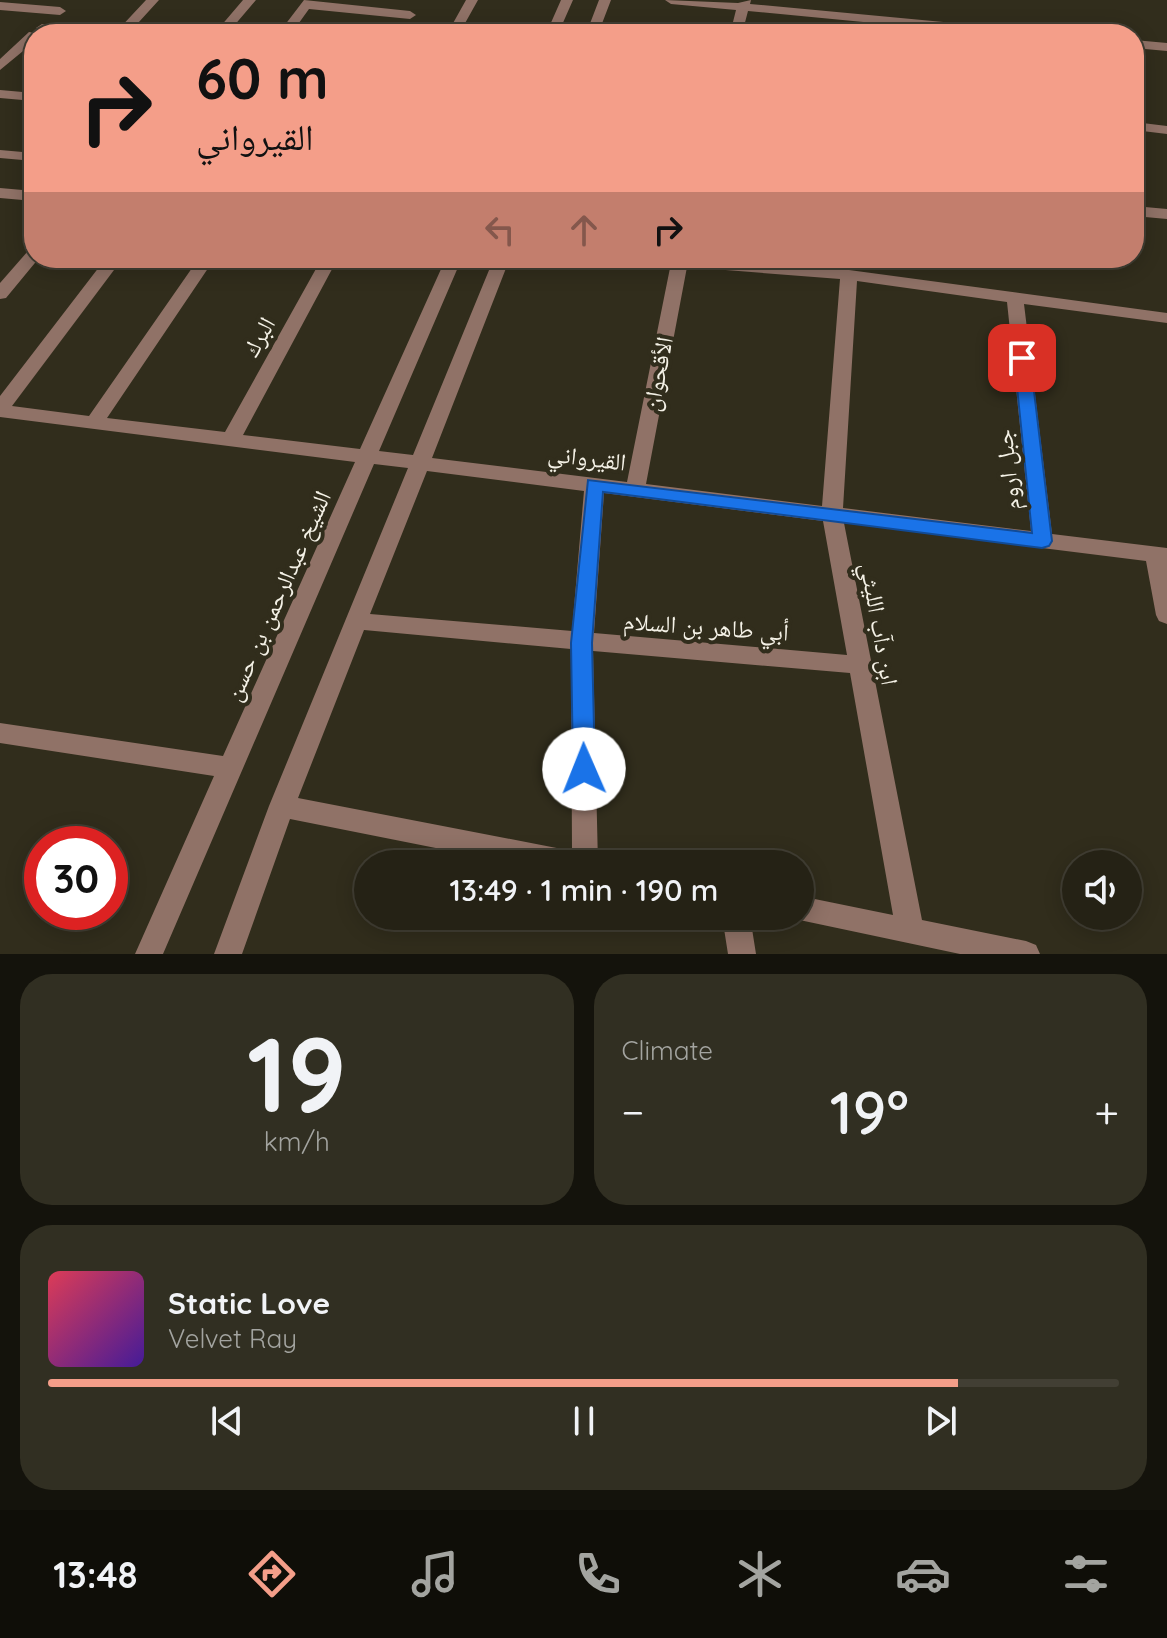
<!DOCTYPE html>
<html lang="en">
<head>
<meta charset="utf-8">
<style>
	body { margin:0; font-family:Quicksand,"Noto Naskh Arabic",sans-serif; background:#312f22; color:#f1f3f6; height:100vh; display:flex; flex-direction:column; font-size:30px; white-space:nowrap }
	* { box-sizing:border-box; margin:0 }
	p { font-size:26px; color:#a3a4a0 }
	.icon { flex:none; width:44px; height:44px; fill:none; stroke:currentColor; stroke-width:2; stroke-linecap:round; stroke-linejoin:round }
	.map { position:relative; height:954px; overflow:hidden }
	.drawer { display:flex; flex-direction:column; gap:20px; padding:20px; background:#14130c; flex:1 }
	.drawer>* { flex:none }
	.hud { position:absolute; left:24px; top:24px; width:1120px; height:244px; border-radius:32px; box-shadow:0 4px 20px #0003,0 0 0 2px #423f34; background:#f49e89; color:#111; overflow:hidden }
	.buttons { position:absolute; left:1062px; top:850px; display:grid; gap:16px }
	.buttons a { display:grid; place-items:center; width:80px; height:80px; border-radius:50%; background:#252215; box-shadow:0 4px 20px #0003,0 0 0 2px #423f34; font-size:40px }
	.speed { position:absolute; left:24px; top:826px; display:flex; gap:16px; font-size:40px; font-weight:700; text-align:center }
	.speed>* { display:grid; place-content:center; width:104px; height:104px; border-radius:50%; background:#252215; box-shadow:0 4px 20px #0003,0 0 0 2px #423f34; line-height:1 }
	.speed .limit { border:12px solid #d22; background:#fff; color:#111 }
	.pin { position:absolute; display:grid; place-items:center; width:68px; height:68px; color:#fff; margin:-34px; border-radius:16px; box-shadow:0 4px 12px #0006 }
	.me { position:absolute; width:88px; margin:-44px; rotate:359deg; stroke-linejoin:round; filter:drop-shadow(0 0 6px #0008) }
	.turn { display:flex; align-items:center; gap:28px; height:168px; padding:0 40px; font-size:36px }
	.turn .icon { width:104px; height:104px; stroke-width:2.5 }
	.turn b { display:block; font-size:56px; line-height:68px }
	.lanes { display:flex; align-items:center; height:76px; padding:0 40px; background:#0003; justify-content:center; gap:40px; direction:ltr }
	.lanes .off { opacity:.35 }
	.big { font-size:60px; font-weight:600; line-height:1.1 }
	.drawer .widget { flex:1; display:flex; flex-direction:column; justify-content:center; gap:12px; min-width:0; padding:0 28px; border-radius:32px; background:#312f22 }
	.drawer .dial { align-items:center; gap:0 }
	.dial b { font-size:104px; line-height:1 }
	.song { display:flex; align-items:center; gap:24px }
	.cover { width:96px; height:96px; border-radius:12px; background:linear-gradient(135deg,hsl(350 70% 55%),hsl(260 70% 35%)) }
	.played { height:8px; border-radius:4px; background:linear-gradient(90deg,#f49e89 85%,#423f34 85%) }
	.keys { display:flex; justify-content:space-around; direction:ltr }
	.heat { display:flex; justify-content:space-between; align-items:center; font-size:44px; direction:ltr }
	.drawer .tiles { flex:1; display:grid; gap:20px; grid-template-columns:1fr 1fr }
	.widget:last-child { grid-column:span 2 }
	.trip { position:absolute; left:354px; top:850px; width:460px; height:80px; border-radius:40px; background:#252215; box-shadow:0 4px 20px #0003,0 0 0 2px #423f34; font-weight:600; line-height:80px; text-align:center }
	.menu { display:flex; height:128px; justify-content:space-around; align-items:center; background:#0f0e08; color:#a3a4a0 }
	.menu .icon { width:56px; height:56px }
	.menu .active { color:#f49e89 }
	.menu b { font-size:36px; color:#f1f3f6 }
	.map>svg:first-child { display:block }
</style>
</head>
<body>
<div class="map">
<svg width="1167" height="954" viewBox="0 0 1167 954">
	<rect width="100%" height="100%" fill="#312d1c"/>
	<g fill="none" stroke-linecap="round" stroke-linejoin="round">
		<path fill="#907267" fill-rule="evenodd" d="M146,0H159L128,34C106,34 53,40 36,28L42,24L117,31Z
			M243,0H256L227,34H214Z
			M304,0L410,11L416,15L410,19L309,9L291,34H278Z
			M466,0H478L459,34H447Z
			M561,0H573L558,34H546Z
			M599,0H611L598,34H586Z
			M665,0L738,3L751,0L750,4L1028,30L1034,34H988L748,11L742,34H730L736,10L671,4Z
			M0,2L60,7L66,11L60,15L0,10Z
			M29,32L40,34H34V42L0,70V59Z
			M1134,40L1167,43V51L1134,48Z
			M0,90L34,93V101L0,98Z
			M1134,122L1167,126V134L1134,130Z
			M0,150L34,153V161L0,158Z
			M0,188L34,191V201L0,198Z
			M1134,206L1167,209V219L1134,216Z
			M34,249V258H39L6,298L0,299V283L28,251Z
			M106,258H123L12,406L89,416L199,258H215L107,418L225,432L322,258H338L243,435L360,449L446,258H462L379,451L413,455L494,258H510L432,458L627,482L672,258L849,270L1167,313V323L1024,304L1052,534L1167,548V624L1159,621L1156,615L1146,561L844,523L922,920L1026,941L1036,945L1040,954H960L790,918L800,916V896L893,915L850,673L593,651L598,864H516L290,819L242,954H214L269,806L408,468L374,464L163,954H135L214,776L0,743V723L223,756L355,462L0,417V396ZM687,267L840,279L822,506L646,484ZM857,281L1007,302L1031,531L843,508ZM427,471L584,491L572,631L370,614ZM604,493L823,521L847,655L594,633ZM364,630L571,649L572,851L298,798Z
			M722,916H750L756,954H728Z"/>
	</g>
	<path fill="#1a73e8" stroke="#114b97" stroke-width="2" d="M1022,353L1030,358L1052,541L1049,546L1042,548L603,492L592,643L595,769L592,776L584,779L576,776L573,769L571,643L588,480L1032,533L1014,358Z"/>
	<g text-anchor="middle" stroke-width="8" stroke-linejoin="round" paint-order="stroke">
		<g font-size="24" fill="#f4f1e6" stroke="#312d1c">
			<text transform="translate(259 337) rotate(-61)" y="8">البرك</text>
			<text transform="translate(658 374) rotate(-79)" y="8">الأقحوان</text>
			<text transform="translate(587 458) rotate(7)" y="8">القيرواني</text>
			<text transform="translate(1008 470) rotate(-96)" y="8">جبل اروم</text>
			<text transform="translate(278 596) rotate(-66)" y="8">الشيخ عبدالرحمن بن حسن</text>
			<text transform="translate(879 624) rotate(80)" y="8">ابن دآب الليثي</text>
			<text transform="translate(706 627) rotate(4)" y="8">أبي طاهر بن السلام</text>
		</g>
	</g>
</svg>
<div class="buttons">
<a><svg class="icon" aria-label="sound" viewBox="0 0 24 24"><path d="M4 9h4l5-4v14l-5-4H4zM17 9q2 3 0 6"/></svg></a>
</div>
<div class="speed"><div class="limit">30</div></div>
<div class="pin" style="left:1022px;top:358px;background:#d93025"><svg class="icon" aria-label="arrive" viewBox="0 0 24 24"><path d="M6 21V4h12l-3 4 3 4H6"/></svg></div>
<svg class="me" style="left:584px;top:769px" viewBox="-20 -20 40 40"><circle r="19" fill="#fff"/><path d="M0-13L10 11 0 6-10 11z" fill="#1a73e8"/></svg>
<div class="trip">13:49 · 1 min · 190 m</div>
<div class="hud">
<div class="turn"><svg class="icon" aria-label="right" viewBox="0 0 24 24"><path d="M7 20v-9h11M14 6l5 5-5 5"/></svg><div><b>60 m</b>القيرواني</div></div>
<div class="lanes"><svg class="icon off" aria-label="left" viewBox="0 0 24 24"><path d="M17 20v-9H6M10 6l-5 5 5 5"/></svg><svg class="icon off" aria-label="ahead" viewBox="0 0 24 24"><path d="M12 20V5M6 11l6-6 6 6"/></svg><svg class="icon" aria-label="right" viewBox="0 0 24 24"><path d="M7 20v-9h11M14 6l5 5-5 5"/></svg></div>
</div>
</div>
<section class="drawer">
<div class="tiles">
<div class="widget dial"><b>19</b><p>km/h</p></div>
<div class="widget"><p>Climate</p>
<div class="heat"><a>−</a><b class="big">19°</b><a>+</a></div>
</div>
<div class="widget">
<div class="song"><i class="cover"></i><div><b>Static Love</b><p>Velvet Ray</p></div></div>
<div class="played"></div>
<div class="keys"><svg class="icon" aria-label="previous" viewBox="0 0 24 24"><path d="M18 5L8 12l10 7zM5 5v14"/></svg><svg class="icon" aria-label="pause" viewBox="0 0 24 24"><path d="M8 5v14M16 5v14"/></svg><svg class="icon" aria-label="next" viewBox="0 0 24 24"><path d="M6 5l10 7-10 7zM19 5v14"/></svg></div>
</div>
</div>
</section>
<nav class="menu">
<b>13:48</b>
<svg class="icon active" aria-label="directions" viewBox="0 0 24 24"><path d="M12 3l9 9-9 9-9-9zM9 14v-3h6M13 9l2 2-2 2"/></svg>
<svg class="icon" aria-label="music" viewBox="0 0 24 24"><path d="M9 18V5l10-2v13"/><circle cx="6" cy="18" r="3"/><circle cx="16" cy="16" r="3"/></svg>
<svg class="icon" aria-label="phone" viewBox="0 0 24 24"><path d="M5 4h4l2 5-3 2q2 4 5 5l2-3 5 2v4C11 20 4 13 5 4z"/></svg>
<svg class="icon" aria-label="climate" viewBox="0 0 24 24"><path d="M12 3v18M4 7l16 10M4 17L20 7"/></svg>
<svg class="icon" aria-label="car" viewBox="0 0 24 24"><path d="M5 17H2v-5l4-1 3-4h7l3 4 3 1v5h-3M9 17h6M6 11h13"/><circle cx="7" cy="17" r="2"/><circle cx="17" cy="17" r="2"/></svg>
<svg class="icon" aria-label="filters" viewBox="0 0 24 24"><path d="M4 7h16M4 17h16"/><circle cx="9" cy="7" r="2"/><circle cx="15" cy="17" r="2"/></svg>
</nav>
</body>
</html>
